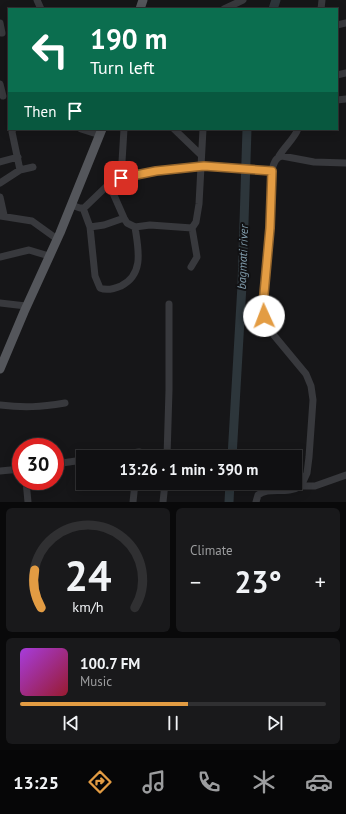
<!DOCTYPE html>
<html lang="en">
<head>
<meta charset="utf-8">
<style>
	body { margin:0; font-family:"PT Sans",sans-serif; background:#19191b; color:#f1f3f6; height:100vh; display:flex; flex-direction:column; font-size:15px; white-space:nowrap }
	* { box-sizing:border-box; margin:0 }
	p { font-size:13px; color:#9c9d9f }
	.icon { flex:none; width:22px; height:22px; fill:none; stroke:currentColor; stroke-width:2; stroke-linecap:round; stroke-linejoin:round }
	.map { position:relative; height:502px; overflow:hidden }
	.side { display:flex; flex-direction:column; gap:6px; padding:6px; background:#09090a; flex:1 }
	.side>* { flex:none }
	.guide { position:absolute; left:8px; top:8px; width:330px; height:122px; border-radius:0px; box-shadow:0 2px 10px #0003,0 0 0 1px #303032; background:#0b6e4f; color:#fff; overflow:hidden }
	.speed { position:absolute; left:12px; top:438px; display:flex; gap:8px; font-size:20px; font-weight:700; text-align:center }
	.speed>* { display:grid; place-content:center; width:52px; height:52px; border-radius:50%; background:#101012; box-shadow:0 2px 10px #0003,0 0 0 1px #303032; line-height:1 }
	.speed .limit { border:6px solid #d22; background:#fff; color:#111 }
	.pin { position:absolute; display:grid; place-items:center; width:34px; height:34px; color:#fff; margin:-17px; border-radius:8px; box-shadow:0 2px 6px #0006 }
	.me { position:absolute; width:44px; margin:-22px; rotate:358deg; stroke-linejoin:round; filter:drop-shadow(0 0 3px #0008) }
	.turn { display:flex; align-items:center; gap:14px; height:84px; padding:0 16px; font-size:18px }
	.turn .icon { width:52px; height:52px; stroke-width:2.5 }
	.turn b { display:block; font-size:28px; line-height:34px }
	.then { display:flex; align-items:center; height:38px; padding:0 16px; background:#0003; gap:8px; font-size:15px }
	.big { font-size:30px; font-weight:800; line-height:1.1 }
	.side .tile { flex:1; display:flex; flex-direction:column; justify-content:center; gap:6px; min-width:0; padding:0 14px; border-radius:6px; background:#19191b }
	.side .dial { align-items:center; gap:0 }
	.dial svg { height:104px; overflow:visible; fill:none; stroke:#303032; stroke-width:7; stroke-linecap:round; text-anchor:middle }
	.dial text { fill:#f1f3f6; stroke:none }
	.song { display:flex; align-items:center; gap:12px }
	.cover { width:48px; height:48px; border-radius:6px; background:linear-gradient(135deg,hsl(280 70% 55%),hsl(350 70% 35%)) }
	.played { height:4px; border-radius:2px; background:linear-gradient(90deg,#e39c43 55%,#303032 55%) }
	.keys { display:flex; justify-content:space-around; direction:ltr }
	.heat { display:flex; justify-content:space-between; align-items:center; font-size:22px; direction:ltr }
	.side .tiles { flex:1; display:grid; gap:6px; grid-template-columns:1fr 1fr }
	.tile:last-child { grid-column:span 2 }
	.trip { position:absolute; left:76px; top:450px; width:226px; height:40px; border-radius:0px; background:#101012; box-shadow:0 2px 10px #0003,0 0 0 1px #303032; font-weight:800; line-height:40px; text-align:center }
	.tabs { display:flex; height:64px; justify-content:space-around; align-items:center; background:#060607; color:#9c9d9f }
	.tabs .icon { width:28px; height:28px }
	.tabs .current { color:#e39c43 }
	.tabs b { font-size:18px; color:#f1f3f6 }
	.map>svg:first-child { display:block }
</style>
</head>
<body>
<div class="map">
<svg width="346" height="502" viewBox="0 0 346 502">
	<rect width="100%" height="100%" fill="#161618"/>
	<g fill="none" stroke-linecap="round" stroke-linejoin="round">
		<path stroke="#2d363b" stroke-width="9" d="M273,9L276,0
			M232,457L242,285L247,129
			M229,502L230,483"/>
		<path stroke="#38393d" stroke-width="7" d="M37,0L41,9
			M224,9L243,0
			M321,9L322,0
			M0,23L2,33
			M337,25L346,23
			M337,75L346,73
			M0,84L3,96
			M337,100L346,99
			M13,129L12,132L20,170
			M81,129L100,135
			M174,129L201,155
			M279,156C285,146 294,139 298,129
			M0,162L18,157
			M121,178L124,129
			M0,183L20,170L33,167
			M109,184L124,218L127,223L135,227L150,225L192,228L196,222L199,204L203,129
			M0,197L4,215
			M71,205L80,208H84L109,184L121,178L139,173L204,166L272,171
			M83,208L90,227L95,276L100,288C107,291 114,289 121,286C145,274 138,248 135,227
			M0,216L32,221L57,239
			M90,227L104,225L124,218
			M0,257L29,250L49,256
			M191,267L197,257L192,228
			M0,303L26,306
			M0,405C25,408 40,407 65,403
			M102,457L139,452L158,457
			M167,457L169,390V304
			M55,464L83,460
			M0,471L21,469
			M26,481L28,502
			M301,486H315L346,475
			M133,502L135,483
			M163,502L165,483
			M256,502L258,495C269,486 286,495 301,486L307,473L309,457L313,400L311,386L306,374L272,333L264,316L263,305L270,228L272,171C273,165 275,157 282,156L314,162L346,163"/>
		<path stroke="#54565b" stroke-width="9" d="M140,9L143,0
			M0,369L24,312L60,233L102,129"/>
	</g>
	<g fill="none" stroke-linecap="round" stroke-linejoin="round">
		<defs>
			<path id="route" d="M121,178L156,171L204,166L272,171L270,228L263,305L264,316"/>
		</defs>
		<use href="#route" stroke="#94652c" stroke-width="10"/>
		<use href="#route" stroke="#e39c43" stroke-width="7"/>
	</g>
	<g text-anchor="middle" stroke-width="4" stroke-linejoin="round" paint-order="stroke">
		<g font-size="12" font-style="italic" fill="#839faf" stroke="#111113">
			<text transform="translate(243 257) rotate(-88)" y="4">bagmati river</text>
		</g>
	</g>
</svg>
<div class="speed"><div class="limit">30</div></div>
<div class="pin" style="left:121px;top:178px;background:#d93025"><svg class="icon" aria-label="arrive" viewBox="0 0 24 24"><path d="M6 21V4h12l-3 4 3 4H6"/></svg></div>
<svg class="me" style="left:264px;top:316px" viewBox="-20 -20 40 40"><circle r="19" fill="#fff"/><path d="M0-13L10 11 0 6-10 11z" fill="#e39c43"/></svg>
<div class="trip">13:26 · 1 min · 390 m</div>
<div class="guide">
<div class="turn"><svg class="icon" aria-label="left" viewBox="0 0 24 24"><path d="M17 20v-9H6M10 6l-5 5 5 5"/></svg><div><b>190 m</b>Turn left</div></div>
<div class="then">Then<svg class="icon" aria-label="arrive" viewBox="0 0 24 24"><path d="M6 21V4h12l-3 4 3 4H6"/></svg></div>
</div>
</div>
<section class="side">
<div class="tiles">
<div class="tile dial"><svg viewBox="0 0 100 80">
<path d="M14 69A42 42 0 1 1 86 69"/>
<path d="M14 69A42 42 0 0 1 9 40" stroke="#e39c43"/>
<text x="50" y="56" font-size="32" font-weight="700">24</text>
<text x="50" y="72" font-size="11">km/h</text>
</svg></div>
<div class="tile"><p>Climate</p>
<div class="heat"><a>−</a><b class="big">23°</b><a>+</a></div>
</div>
<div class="tile">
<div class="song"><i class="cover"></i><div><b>100.7 FM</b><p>Music</p></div></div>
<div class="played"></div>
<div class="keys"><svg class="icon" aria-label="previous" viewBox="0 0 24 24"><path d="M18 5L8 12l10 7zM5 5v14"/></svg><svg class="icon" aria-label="pause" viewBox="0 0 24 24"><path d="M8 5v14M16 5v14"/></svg><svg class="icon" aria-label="next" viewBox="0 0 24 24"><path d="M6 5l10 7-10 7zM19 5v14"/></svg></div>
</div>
</div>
</section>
<nav class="tabs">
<b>13:25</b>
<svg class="icon current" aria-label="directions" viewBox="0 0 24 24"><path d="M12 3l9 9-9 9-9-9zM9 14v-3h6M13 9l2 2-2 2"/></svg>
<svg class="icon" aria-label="music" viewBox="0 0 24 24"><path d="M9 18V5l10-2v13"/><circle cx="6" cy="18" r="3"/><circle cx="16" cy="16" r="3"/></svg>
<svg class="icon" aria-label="phone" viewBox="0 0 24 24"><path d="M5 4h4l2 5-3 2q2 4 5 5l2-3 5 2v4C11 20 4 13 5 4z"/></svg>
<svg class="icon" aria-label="climate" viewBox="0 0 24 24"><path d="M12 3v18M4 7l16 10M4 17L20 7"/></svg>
<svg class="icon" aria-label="car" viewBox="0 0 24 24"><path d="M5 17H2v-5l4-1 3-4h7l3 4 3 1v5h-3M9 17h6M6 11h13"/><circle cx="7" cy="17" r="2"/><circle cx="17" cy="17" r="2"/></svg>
</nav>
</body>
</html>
